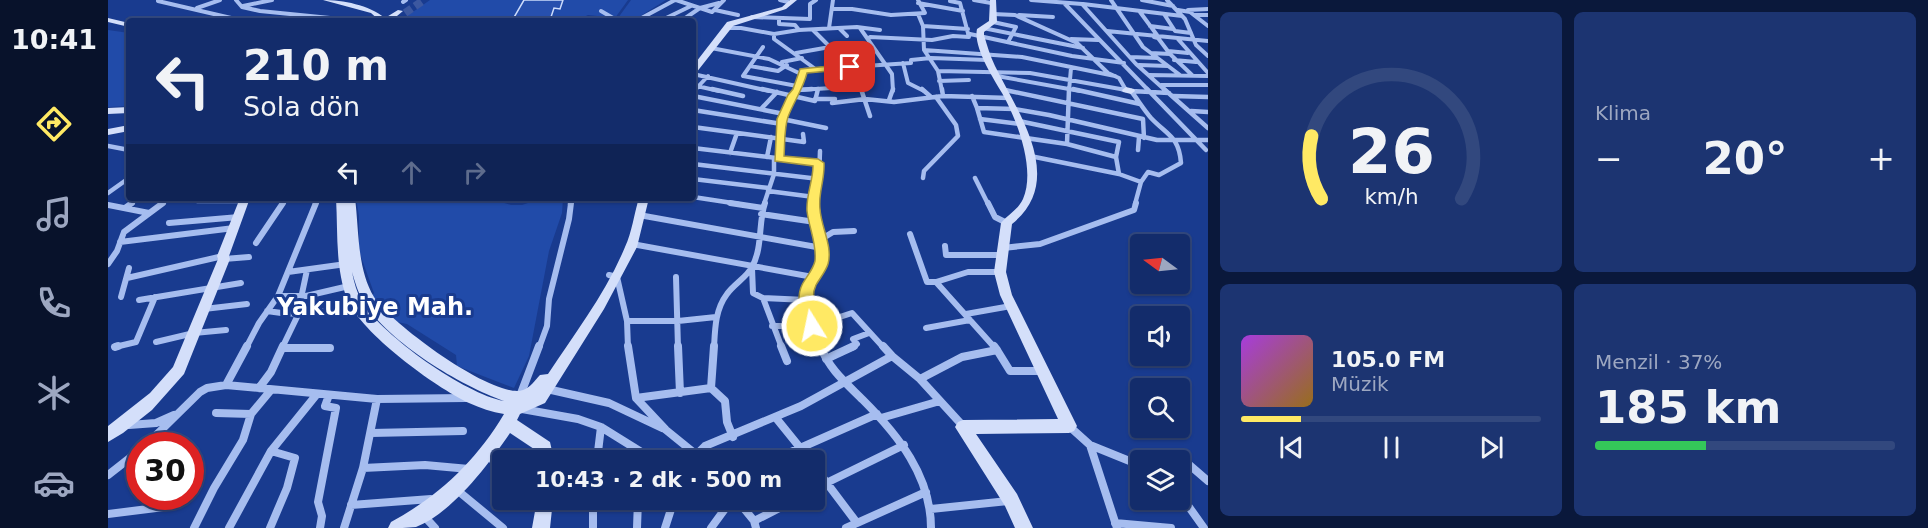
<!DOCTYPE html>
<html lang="tr">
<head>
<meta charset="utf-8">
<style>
	body { margin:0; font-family:"DejaVu Sans",sans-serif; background:#1c3471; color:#f1f3f6; height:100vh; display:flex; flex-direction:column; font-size:22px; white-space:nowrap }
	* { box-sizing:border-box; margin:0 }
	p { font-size:20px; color:#9da7c1 }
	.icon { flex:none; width:33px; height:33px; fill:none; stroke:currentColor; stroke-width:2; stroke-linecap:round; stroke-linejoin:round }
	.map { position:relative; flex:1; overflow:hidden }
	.drawer { display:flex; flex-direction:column; gap:12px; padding:12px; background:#0a183b; width:720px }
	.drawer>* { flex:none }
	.banner { position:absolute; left:18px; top:18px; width:570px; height:183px; border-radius:6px; box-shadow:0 2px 4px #0004,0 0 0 2px #32487e; background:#132c6b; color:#f1f3f6; overflow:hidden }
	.needle { width:39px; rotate:285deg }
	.tools { position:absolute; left:1022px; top:234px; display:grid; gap:12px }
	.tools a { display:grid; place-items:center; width:60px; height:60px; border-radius:6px; background:#132c6b; box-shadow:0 2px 4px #0004,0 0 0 2px #32487e; font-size:30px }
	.speed { position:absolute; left:18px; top:432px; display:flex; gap:12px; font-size:30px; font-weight:700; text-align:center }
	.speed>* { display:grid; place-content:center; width:78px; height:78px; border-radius:50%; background:#132c6b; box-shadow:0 2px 4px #0004,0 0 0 2px #32487e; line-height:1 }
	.speed .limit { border:9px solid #d22; background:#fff; color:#111 }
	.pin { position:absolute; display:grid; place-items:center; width:51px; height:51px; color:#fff; margin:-26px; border-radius:12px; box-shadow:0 3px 9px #0006 }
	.me { position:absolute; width:66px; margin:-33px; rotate:350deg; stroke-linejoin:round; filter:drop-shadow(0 0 4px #0008) }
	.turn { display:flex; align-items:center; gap:21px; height:126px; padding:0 18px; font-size:27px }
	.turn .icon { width:78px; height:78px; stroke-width:2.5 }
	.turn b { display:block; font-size:42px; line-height:51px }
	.lanes { display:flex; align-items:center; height:57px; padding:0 18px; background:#0003; justify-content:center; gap:30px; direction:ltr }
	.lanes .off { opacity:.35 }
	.big { font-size:45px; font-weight:600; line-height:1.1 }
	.drawer .tile { flex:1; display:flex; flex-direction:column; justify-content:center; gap:9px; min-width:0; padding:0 21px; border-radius:9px; background:#1c3471 }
	.drawer .dial { align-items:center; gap:0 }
	.dial svg { height:156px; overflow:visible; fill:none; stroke:#32487e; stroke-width:7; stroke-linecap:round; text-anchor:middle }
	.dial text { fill:#f1f3f6; stroke:none }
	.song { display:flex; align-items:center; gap:18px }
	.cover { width:72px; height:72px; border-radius:9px; background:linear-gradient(135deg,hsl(280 70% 55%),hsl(40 70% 35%)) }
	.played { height:6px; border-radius:3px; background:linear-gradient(90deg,#ffe964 20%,#32487e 20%) }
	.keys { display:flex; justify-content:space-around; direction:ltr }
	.heat { display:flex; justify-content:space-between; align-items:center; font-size:33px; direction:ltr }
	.charge { height:9px; border-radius:4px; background:linear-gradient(90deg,#34c759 37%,#32487e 0) }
	.drawer .tiles { flex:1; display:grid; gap:12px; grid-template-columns:repeat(2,1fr) }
	.trip { position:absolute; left:384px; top:450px; width:333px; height:60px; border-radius:6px; background:#132c6b; box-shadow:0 2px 4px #0004,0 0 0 2px #32487e; font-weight:600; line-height:60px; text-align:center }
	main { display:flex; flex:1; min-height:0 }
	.tab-bar { display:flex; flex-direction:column; width:108px; justify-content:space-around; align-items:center; background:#08122b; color:#9da7c1 }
	.tab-bar .icon { width:42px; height:42px }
	.tab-bar .active { color:#ffe964 }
	.tab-bar b { font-size:27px; color:#f1f3f6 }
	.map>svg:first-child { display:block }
</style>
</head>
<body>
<main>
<nav class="tab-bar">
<b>10:41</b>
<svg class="icon active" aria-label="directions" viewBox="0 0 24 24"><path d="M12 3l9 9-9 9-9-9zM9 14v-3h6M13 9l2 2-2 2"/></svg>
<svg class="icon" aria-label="music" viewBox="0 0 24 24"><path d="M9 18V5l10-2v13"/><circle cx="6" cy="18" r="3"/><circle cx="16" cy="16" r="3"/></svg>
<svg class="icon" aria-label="phone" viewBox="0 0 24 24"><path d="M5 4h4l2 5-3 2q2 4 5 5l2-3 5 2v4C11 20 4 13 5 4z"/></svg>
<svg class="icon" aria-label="climate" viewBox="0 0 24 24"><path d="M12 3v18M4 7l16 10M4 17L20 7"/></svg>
<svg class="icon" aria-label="car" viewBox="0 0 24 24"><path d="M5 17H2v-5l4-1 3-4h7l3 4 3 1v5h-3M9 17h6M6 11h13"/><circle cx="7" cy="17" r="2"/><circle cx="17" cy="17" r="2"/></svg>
</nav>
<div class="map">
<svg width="1100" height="528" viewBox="0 0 1100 528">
	<rect width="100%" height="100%" fill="#193b8f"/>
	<path fill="#214ba9" d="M322,0H520L507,18L480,15L467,21H292Z
		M523,0H558L526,20L510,18Z
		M0,30L21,33V106L0,107Z
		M248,198H391L393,202L403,205H414L435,198H455L454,213L441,251L421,356L406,388L349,366L348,355L299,324L289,322L264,296L266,293L251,251V216Z"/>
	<path fill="#2750ae" stroke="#ccdbfb" stroke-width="1.5" d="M416,0H455L452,9L446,8L442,20L405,19Z"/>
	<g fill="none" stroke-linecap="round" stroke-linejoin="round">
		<path stroke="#3c58a0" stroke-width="8" stroke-dasharray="8 4" stroke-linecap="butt" d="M297,13L316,0"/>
		<path stroke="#a6bdef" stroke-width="4" d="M53,0L50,1L136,21
			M128,0L134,7L152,11L252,21
			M568,0L604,12L616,0
			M672,0L680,2
			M866,0L883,3
			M923,0L974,4L1028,64L1058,91
			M1003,0L1035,47L1072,75
			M1034,0L1065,6
			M1059,0L1077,19L1088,45L1100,56
			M295,2L298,0
			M810,3L855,11
			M957,4L1041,91
			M975,4L1074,16
			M135,6L164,0
			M89,8L112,0
			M724,9H744L783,15L817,13L810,0
			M607,10L630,15
			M1070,10L1082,12L1100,26
			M1080,10L1100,9
			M493,11L505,18L522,21
			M1032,12L1049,35
			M810,14L815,26L816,50L830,71L834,91
			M885,14L907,15L969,43L1000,73L1011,78L1018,90
			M1056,14L1067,31L1083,33
			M911,15L945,17
			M1087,15H1100
			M644,17L702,19V4L708,0
			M671,18V24L687,25L691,30L749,27L772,30
			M554,20L583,6
			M528,21L567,0
			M573,21L592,8L611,3
			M885,22L908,27L900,42
			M815,26L860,29
			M1042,26L1065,29
			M618,28H633L666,34V39L706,68
			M721,28L725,0
			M752,28L784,74L785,91
			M875,28L975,48
			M732,29L739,36
			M705,30L742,67
			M999,31L1100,41
			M666,34L691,30
			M862,34L964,56L1016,63
			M762,37L824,40L845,36L861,37L852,3L842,1
			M1069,38L1100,73
			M963,39L990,40
			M655,47L635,76L689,86
			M603,48L661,59L693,74
			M816,50L914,57L1007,76
			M1060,51L1080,53
			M688,53L722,47
			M1043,53L1062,54L1050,38L1046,37
			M1062,54L1084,75
			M1022,57L1049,58
			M1066,60L1088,62
			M674,62L694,58
			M795,63L800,83L816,91
			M1031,65L1060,66
			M642,66L670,71L679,65
			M743,67L759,86
			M830,71L922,73L1018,90
			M585,74L661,91
			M1041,75L1100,76
			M889,76L972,91
			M831,81L861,80
			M1053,85H1100
			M589,86L611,91
			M690,90L759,86
			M897,90L900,91
			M586,91L600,76
			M689,91L695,70L803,63V60L823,58L880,60
			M754,91L759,86
			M961,91L963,68"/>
		<path stroke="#a6bdef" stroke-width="4.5" d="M604,89L635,96
			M654,89L707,101L710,89
			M753,89L762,116
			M814,89L823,97
			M834,89L835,96
			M965,89L1032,104
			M1014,89L1018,90
			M1039,89L1098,150
			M1056,89L1100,128
			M690,90L704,89
			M897,90L1035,119L1036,138
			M1023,91L1061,93
			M1023,91C1030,100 1036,110 1043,118C1059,135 1071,136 1073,163L1051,175L1040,172L1033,182L1027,204
			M585,92L588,89
			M585,96L676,114
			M864,96L869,108L907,109L941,115L1049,140H1100
			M1065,96L1100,97
			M707,99H727
			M781,100L785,89
			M724,103L757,99L786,102L835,96L901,98
			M869,108L876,132L959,144L961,89
			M653,109L669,92
			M585,110L674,124
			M1083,111L1100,112
			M674,119L718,128
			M872,119L912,124
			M911,121L1011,142L1008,157L959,144
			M585,127L696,142L695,134
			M0,146L21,150
			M585,148L710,163
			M1030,150L1031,137
			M622,153L629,133
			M922,156L1011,174L1033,182
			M659,157L663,137
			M1008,157L1011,174
			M671,158C673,133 673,109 690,89
			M585,164L711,179
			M815,178L816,171L850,136L848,125L828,97
			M867,178L880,204
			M585,179L661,188
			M660,191L706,197
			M0,193L21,178
			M585,197L631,204
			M89,201H136
			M22,204L30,198
			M53,204L61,198
			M174,204L178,198
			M207,204L211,198
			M462,204L463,198
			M656,204L666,174V158
			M706,204L711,179L712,151"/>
		<path stroke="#a6bdef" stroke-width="6" d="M622,203L655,208
			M706,203C703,219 713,234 714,249C715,266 703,273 699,288C693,307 706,331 713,348
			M880,203L887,217L899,223
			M0,205L41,213
			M17,208L24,203
			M653,214L707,222
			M531,215L714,248
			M61,223L131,217
			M802,234L819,282H828
			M712,240L725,232L746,231
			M12,242L126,228
			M148,243L175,203
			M524,244L705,277
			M837,246L838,255H894
			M895,248L932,244L1026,210L1028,203
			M116,259L141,257
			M0,264L9,251L16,232L55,203
			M644,268L645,293L655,298L674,348
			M180,272L238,264
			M501,275L509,277L519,321L520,348
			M568,277L570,348
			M19,278L115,256
			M170,296H198L241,286
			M13,297L21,268
			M655,298L698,300
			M31,300L133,283
			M96,309L139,304
			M159,311C192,317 216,313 247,302
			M858,314L903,306
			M519,321H570L608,317
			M664,326H704L744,313L776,348
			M818,328L862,320
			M48,342L86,333L118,330
			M7,347L28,342L47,297
			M138,348L151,323L170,296L208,203
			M174,348L189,317L199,270
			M431,348L439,326L441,299L461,219L463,203
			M606,348C607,329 607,310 619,294C626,284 639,277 644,267C655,247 650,223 657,203
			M744,348L749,344L745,339L761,333
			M887,348L828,282L860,272H892"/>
		<path stroke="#a6bdef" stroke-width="8" d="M139,346L118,385L269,399L358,398
			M520,346L528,398L558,430L595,460
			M570,346L572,393
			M673,346L679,361
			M712,346C722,370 737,382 755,400C790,435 823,476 823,528
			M775,346L784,356
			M886,346L889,350
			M7,347L10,346
			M175,348H222
			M718,359L746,346
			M812,379L854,357L889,350L902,371H933
			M151,388L163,372L175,346
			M603,388L617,401L619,422L625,437
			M439,389L501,403L554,428
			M412,396L431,346
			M528,398L603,388L606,346
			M414,409L470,419L493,427L546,460
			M108,413L143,414
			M668,418L702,460
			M773,418L832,401
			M21,425L48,423L66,415
			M962,427L982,445L1009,528
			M263,433L355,431
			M982,445L1024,462H1032
			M37,446L92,392L99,388L118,385
			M528,450L529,460
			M589,454L597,446L693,406L784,356L812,379L855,426
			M376,456L394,463
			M82,457L86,450
			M489,460L493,427
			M665,460L769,414
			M1071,462H1078L1100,481
			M706,466L749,523
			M255,468L317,465L361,469
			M0,475L32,450
			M706,489L796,445
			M349,490L395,528
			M1071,493L1096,528
			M485,500V528
			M629,500L647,522
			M243,505L323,499L326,501
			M823,509L900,501
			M0,514L56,507L62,496
			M316,516L327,528
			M1007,523L1063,528
			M86,528L106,488L135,440L143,414L163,390
			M121,528L163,451L209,394
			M162,528L179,488L187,458L163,451
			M212,528L214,516L210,502L228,408L217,406L221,395
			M236,528L255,468L269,399
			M529,528L530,500
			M557,528L566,500
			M603,528L622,502
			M648,528L646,521L687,500
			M738,528L818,492"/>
		<path fill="#d4dffa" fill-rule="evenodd" d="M215,0C235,0 261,5 277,18L290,10L295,11L283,21H272L263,13Z
			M682,0H689L678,9L625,26L588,73H585V66L619,22L674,7Z
			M882,0H888L889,22L876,32V35C879,45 882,56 887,66C910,113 959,180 904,224L898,272L904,295L969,426L966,431L961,433L868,434L909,494L925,528H907L897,506L847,427L850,422L855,420L950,419L892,295L886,272L893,223C900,214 910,210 915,199C928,169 909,120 894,93C885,78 865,47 869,29L881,21Z
			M0,18L21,23V27L0,22Z
			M1018,87L1026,89L1027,91L1023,94L1015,92L1014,90Z
			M21,107V113L0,114V108Z
			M21,125V131L0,135V129Z
			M132,198H142L121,256L122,259L76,374L44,410L15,433L0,442V426L42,393L65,367L110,259L109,256Z
			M228,198H247C251,230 249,269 266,297C281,322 386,400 415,390C422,388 427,380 432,375L440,374C467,333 498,293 517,247C524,232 526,214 531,198H541L529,247L496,309L437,403L412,414L409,420L442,442L446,460H430L429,451L402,433C381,464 344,513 308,527C300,528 289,528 280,528L283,522C331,496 368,461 396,414C384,412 372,408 361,403C327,387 253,333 239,299C227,267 230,231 228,198ZM244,272C247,282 250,293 256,302C280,342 353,386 396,401C357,394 275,336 254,302C249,293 246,282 244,272Z
			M429,500H445L442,528H424Z"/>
	</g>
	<path fill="#ffe964" stroke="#a69741" stroke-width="1.5" d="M742,64L745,65V69L699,73C695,89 686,101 680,117C676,129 677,143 676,156L710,159L716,163C717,180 710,193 712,209C713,227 725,246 720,264C718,271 712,278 708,285C702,297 708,313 711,326L709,330H698C692,319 688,297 694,285C698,277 705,270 707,261C709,244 701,228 699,211C698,195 705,181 705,166L667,161L669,119L680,95L685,89L692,69Z"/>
	<g text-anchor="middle" stroke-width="6" stroke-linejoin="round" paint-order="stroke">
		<g font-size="24" font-weight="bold" fill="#fff" stroke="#193b8f">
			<text x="267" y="315">Yakubiye Mah.</text>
		</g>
	</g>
</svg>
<div class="tools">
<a><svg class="needle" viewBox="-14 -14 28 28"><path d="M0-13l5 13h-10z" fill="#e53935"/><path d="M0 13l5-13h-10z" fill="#9da7c1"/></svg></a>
<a><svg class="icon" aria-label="sound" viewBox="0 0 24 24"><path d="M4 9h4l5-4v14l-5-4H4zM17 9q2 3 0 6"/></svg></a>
<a><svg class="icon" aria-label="search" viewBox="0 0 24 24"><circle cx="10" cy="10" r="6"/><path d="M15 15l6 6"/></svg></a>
<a><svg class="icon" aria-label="layers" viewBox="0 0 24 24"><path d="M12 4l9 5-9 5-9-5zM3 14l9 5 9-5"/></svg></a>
</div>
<div class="speed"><div class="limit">30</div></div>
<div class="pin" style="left:742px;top:67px;background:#d93025"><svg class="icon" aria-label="arrive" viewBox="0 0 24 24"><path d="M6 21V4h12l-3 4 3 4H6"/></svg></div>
<svg class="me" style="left:704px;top:326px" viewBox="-20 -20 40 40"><circle r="17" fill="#ffe964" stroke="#fff" stroke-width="3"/><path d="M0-11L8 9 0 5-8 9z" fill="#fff"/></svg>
<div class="trip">10:43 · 2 dk · 500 m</div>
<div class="banner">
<div class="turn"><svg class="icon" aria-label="left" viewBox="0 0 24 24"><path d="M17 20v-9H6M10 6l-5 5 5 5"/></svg><div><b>210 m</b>Sola dön</div></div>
<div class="lanes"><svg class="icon" aria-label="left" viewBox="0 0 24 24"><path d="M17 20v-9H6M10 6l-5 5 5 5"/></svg><svg class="icon off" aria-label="ahead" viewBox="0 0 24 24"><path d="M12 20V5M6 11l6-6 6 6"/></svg><svg class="icon off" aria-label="right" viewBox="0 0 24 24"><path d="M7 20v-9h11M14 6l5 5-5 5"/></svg></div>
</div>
</div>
<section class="drawer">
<div class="tiles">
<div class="tile dial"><svg viewBox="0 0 100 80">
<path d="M14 69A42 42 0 1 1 86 69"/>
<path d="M14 69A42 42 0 0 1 9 37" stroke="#ffe964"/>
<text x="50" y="56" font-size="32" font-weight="700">26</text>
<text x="50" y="72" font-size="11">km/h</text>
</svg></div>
<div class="tile"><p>Klima</p>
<div class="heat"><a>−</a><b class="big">20°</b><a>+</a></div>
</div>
<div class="tile">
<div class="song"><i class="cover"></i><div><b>105.0 FM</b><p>Müzik</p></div></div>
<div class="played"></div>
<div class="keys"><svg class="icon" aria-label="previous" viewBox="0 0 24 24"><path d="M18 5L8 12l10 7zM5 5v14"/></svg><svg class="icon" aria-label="pause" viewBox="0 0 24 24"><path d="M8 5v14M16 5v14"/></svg><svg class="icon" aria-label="next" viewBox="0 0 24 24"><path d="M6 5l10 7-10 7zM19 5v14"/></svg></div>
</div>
<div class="tile"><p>Menzil · 37%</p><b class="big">185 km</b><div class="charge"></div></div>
</div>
</section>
</main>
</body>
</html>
